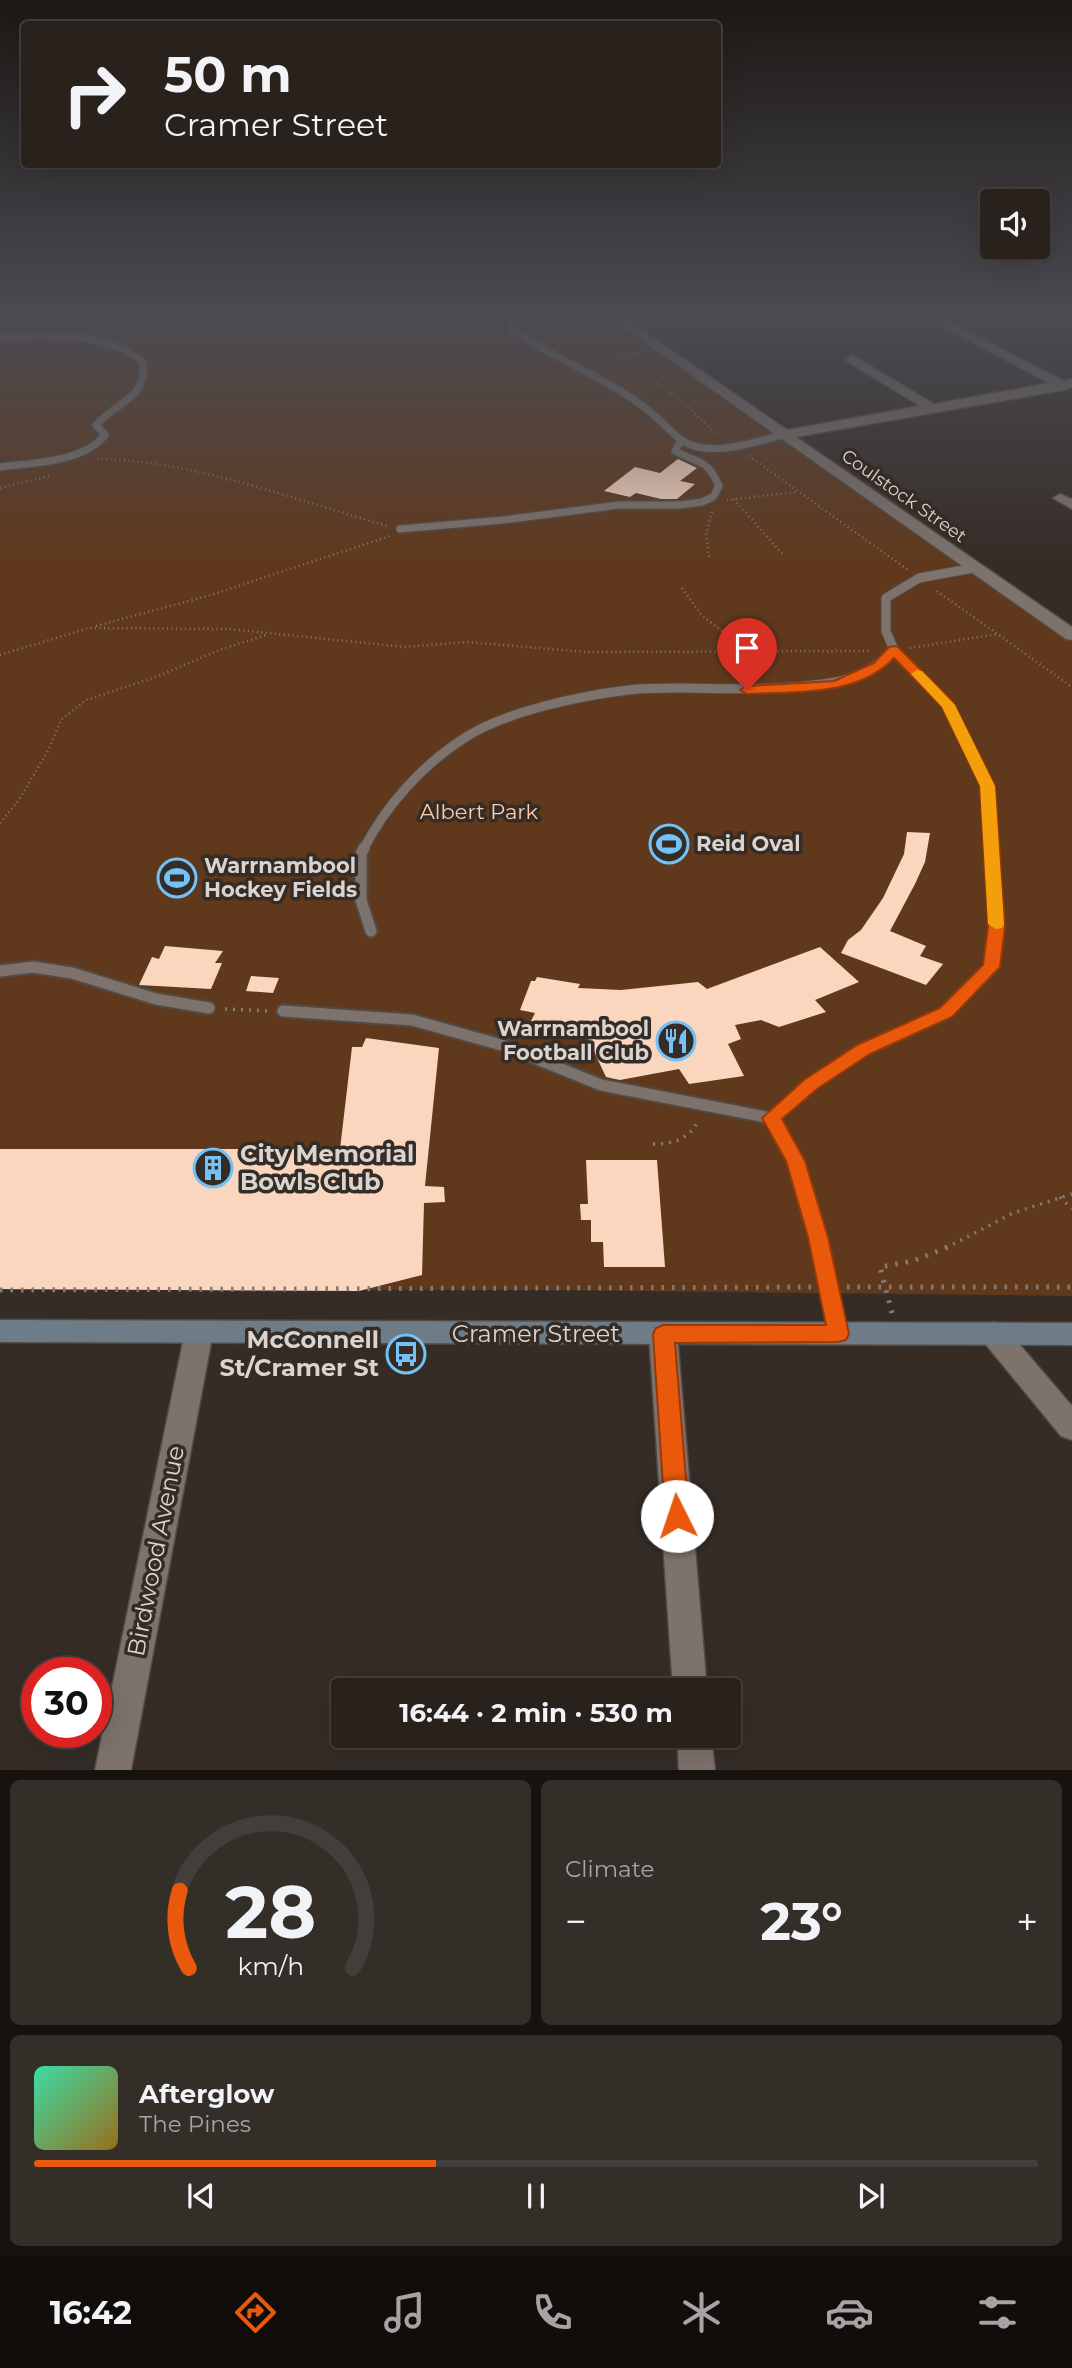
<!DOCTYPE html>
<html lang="en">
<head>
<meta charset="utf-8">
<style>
	body { margin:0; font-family:Montserrat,sans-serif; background:#342e29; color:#f1f3f6; height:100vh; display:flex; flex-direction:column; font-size:26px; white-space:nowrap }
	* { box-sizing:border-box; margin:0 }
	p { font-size:23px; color:#a5a3a3 }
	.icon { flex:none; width:38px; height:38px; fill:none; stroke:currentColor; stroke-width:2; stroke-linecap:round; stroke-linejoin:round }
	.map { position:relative; height:1770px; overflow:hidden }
	.sheet { display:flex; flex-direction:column; gap:10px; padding:10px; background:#16120f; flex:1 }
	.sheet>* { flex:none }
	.hud { position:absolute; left:21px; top:21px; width:700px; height:147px; border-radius:7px; box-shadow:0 7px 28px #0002,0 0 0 2px #443e3b; background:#28211c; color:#f1f3f6; overflow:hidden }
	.tools { position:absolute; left:980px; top:189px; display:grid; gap:14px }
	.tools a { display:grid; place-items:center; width:70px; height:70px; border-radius:7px; background:#28211c; box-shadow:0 7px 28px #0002,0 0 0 2px #443e3b; font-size:35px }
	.speed { position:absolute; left:21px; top:1657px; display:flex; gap:14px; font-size:35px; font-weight:700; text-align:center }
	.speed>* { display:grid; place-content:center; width:91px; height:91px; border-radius:50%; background:#28211c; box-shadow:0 7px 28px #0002,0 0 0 2px #443e3b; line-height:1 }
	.speed .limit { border:10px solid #d22; background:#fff; color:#111 }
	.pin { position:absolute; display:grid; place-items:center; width:60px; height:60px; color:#fff; margin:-72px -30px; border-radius:50% 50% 50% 0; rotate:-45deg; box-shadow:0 0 7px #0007 }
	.pin .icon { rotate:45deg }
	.me { position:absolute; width:77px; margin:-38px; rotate:356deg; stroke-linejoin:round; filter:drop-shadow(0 0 5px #0008) }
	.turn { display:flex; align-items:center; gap:24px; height:147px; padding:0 28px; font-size:32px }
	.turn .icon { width:91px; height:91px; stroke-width:2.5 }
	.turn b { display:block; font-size:49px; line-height:60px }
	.big { font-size:52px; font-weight:700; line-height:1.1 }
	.sheet .card { flex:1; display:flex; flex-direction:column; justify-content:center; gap:10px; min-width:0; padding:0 24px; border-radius:10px; background:#342e29 }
	.sheet .dial { align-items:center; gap:0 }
	.dial svg { height:182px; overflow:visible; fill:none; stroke:#443e3b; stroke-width:7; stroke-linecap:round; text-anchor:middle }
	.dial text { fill:#f1f3f6; stroke:none }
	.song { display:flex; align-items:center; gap:21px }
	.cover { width:84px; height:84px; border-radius:10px; background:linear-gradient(135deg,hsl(160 70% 55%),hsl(40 70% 35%)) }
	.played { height:7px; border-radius:4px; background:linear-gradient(90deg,#ea580c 40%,#443e3b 40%) }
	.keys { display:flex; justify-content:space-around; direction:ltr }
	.heat { display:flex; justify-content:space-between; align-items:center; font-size:38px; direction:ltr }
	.sheet .tiles { flex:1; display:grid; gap:10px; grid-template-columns:1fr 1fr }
	.card:last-child { grid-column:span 2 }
	.trip { position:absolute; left:331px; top:1678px; width:410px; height:70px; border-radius:7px; background:#28211c; box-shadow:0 7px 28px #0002,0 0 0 2px #443e3b; font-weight:700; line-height:70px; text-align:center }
	.tabs { display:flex; height:112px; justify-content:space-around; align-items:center; background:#100d0b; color:#a5a3a3 }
	.tabs .icon { width:49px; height:49px }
	.tabs .on { color:#ea580c }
	.tabs b { font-size:32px; color:#f1f3f6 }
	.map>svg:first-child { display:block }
</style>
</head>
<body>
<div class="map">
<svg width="1072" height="1770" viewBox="0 0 1072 1770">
	<rect width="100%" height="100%" fill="#352c26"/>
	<path fill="#60391d" d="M0,315H211L243,328L284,315H605L1072,642V1296L555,1290H0Z"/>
	<path fill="#fad6bf" d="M678,459L697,468L680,481L695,484L677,499H661L636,493L630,497L604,491L635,467L660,473Z
		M907,832L930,833L925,862L915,884L890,931L926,946L920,956L943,964L926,985L841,953L848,940L861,930L883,898L904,854Z
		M165,946L223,951L215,963H222L211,989L139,985L152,957L159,959Z
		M820,947L859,982L815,1000L826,1012L779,1027L761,1020L735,1025L741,1039L728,1044L744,1076L689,1084L679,1069L620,1080L606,1077L584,1030L531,1021L535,1013L520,1010L531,981H535L537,977L580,984L578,988L621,990L698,982L707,989Z
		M251,976L279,978L273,993L246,991Z
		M366,1038L439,1048L425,1186L444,1187L445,1202L424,1203L422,1275L359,1291L0,1289V1149H340L352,1047H362Z
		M586,1160H657L665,1267H604L603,1242H591V1220H581L580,1204H588Z"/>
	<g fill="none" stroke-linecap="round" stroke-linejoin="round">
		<defs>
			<path id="lane-far3" d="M526,315L511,323L512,329C557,362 613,379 655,416C669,428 679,443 698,447C726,453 756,441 783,435
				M0,337C45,335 106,331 143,362C148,398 116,402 96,425L105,435C84,462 32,463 0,467
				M400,529L503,520L619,505H680L702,502L713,497L719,486C707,458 698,464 675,451L680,442"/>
			<path id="lane-far2" d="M974,568L919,578L886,598V631L894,650L948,705L987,786L991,850
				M363,850C386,805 423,764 466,737C508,711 579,696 628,690C676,685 728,691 777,688C822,685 861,685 894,650"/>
			<path id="lane-far1" d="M364,848L361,854V900L371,931
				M0,971L33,967L72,973L156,999L209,1008
				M283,1011L412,1020L505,1046L601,1085L771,1118
				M820,1248L796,1161L771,1118L811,1084L864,1050L946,1013L992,967L996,927L991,848"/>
			<path id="lane" d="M820,1246L838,1334"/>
			<path id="street" d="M606,315H620L787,430L920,406L848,362L846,359L852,355L934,404L1049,383L921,315H936L1064,381L1072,379V387L1064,390L796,437L1072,627V640L1066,639Z
				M1048,315H1063L1072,319V328Z
				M1060,494L1072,499V509L1053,498Z
				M199,1321L209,1324L213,1332L131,1770H95L185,1332L189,1324Z
				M993,1322L1003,1325L1072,1406V1440L1061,1436L983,1341L979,1333L983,1325Z
				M663,1323L673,1326L677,1334L707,1690H673L649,1334L653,1326Z
				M677,1736H711L715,1770H679Z"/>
			<path id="secondary" d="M0,1320L1072,1323V1345L0,1342Z"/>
		</defs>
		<use href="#lane-far3" stroke="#514a45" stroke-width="10"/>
		<use href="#lane-far2" stroke="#514a45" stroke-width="11"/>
		<use href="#lane-far1" stroke="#514a45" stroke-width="15"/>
		<use href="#lane" stroke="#514a45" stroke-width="19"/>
		<use href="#street" stroke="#514a45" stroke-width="3"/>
		<use href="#secondary" stroke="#514a45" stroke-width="3"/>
		<path stroke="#827a75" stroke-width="2.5" stroke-dasharray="1 3.5" stroke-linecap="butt" d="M642,352L620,355L679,399L717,434
			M749,456L908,570
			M97,459C189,459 298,501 388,526
			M0,488L50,476
			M734,499L783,555
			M727,500L796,492
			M709,557L706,535L712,512
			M682,588L702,616L748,650
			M937,591L1072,687
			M96,626L211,595L390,536
			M910,648L998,634
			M0,655L89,628L229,629L405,647L467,642L587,652L871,651
			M0,823L19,800L49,749L61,720L86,700L156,677L222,649L266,635"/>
		<path stroke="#827a75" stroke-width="3.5" stroke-dasharray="2 6" stroke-linecap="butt" d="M225,1009L269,1011
			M653,1144C674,1144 690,1139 699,1119
			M1060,1197L1072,1209
			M946,1248L1013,1213L1072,1194"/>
		<path stroke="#827a75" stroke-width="5" stroke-dasharray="2.5 8" stroke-linecap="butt" d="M847,1287H1072
			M0,1290L811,1287
			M892,1313L880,1267L913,1261L950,1246"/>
		<use href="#lane-far3" stroke="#7d726c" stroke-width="7"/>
		<use href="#lane-far2" stroke="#7d726c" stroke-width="9"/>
		<use href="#lane-far1" stroke="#7d726c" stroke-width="11"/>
		<use href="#lane" stroke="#7d726c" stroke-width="16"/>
		<use href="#street" fill="#7d726c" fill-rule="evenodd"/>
		<use href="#secondary" fill="#6d7c86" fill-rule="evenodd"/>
	</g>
	<linearGradient id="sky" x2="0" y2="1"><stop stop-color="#1d1815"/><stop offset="0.56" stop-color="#4b4b52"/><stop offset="1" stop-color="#4b4b52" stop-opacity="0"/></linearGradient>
	<rect width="1072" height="563" fill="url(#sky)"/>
	<path fill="#ea580c" stroke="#983908" stroke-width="2" d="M894,646L898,647L953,702L995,786L1005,927L1000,967L952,1017L870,1054L817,1089L782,1119L805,1161L828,1237L849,1334L846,1340L838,1342L675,1343L689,1516L685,1523L677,1526L669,1523L665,1516L653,1334L656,1328L663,1325H826L808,1237L786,1161L762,1118L804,1080L857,1045L940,1008L983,965L988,927L980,786L942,707L894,658C858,697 795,691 747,694L740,690L747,686L834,681L874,663L889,647Z"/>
	<path fill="#f59e0b" d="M917,670L922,671L955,705L995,786L1004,924L1002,928L996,929L988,924L980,786L942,707L911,674Z"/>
	<defs>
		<symbol id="stadium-ring" viewBox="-11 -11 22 22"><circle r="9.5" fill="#352c26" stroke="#73c1f6" stroke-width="1.5"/><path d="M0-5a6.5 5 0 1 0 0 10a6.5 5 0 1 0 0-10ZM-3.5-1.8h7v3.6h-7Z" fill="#73c1f6"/></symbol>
		<symbol id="restaurant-ring" viewBox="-11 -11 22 22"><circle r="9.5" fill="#352c26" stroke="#73c1f6" stroke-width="1.5"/><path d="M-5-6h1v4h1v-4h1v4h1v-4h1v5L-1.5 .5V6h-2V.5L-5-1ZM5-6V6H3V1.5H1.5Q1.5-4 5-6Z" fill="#73c1f6"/></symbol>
		<symbol id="building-ring" viewBox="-11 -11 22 22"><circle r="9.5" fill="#352c26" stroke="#73c1f6" stroke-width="1.5"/><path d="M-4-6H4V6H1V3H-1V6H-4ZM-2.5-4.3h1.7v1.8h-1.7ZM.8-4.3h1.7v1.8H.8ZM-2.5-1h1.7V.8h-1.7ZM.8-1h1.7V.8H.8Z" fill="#73c1f6"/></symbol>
		<symbol id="bus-ring" viewBox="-11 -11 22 22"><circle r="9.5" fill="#352c26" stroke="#73c1f6" stroke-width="1.5"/><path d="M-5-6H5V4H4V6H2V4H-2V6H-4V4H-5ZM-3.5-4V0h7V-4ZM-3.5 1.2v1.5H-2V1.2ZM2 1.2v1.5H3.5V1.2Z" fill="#73c1f6"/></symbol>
	</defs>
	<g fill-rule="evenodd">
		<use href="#stadium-ring" x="647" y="822" width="44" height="44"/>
		<use href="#stadium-ring" x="155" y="856" width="44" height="44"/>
		<use href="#restaurant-ring" x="654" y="1019" width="44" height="44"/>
		<use href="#building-ring" x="191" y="1146" width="44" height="44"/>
		<use href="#bus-ring" x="384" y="1332" width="44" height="44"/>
	</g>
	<g text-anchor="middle" stroke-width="7" stroke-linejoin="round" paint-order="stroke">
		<g font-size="18" fill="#dad4d0" stroke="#352c26">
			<text transform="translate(904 496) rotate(35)" y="6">Coulstock Street</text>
		</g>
		<g font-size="21" fill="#fcccad" stroke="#352c26">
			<text x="479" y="819">Albert Park</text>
		</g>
		<g font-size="21" font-weight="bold" fill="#dad4d0" stroke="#352c26" text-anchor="start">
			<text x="696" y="851">Reid Oval</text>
			<text x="204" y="873">Warrnambool<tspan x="204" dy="24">Hockey Fields</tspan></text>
			<text x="649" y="1036" text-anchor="end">Warrnambool<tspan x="649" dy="24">Football Club</tspan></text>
		</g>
		<g font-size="24" font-weight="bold" fill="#dad4d0" stroke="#352c26" text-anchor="start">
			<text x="240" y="1162">City Memorial<tspan x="240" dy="28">Bowls Club</tspan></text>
			<text x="379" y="1348" text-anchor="end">McConnell<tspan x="379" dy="28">St/Cramer St</tspan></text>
		</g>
		<g font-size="24" fill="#dad4d0" stroke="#352c26">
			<text x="536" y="1342">Cramer Street</text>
			<text transform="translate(156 1551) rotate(-79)" y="8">Birdwood Avenue</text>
		</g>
	</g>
</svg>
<div class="tools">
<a><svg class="icon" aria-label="sound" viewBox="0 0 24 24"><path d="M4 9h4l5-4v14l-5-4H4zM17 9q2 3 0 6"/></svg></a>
</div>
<div class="speed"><div class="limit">30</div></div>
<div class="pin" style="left:747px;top:690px;background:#d93025"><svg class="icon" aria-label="arrive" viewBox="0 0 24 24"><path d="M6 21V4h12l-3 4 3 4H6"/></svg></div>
<svg class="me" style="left:677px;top:1516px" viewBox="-20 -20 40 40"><circle r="19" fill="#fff"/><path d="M0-13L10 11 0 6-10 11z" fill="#ea580c"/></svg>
<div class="trip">16:44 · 2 min · 530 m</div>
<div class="hud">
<div class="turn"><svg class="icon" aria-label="right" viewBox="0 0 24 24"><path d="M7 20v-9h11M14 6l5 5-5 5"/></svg><div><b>50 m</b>Cramer Street</div></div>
</div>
</div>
<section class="sheet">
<div class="tiles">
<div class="card dial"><svg viewBox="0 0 100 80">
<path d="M14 69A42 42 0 1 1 86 69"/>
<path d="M14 69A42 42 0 0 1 10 35" stroke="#ea580c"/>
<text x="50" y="56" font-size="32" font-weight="700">28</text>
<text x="50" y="72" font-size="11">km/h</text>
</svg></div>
<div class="card"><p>Climate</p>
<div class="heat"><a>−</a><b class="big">23°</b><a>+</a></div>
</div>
<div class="card">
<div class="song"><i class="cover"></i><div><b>Afterglow</b><p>The Pines</p></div></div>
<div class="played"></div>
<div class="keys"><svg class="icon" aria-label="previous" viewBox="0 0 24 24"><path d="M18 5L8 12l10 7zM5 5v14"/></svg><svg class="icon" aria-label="pause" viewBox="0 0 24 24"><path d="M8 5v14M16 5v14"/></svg><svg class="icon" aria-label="next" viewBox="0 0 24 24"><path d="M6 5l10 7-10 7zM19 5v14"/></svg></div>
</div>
</div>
</section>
<nav class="tabs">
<b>16:42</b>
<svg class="icon on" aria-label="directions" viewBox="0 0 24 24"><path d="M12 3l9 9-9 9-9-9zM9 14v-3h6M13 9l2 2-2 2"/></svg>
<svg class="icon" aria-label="music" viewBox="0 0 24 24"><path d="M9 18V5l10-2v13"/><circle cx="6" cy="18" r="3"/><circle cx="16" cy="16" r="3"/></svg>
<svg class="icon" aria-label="phone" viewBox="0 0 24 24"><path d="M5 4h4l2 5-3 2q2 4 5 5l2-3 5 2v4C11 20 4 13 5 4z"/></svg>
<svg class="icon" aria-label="climate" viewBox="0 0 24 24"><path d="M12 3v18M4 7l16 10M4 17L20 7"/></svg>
<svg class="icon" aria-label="car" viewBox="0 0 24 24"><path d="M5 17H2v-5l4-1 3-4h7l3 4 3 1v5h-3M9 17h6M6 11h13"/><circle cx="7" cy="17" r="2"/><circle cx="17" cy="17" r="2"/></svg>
<svg class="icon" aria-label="filters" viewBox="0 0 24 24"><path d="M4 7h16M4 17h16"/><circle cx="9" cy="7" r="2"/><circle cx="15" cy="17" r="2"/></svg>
</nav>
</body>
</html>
